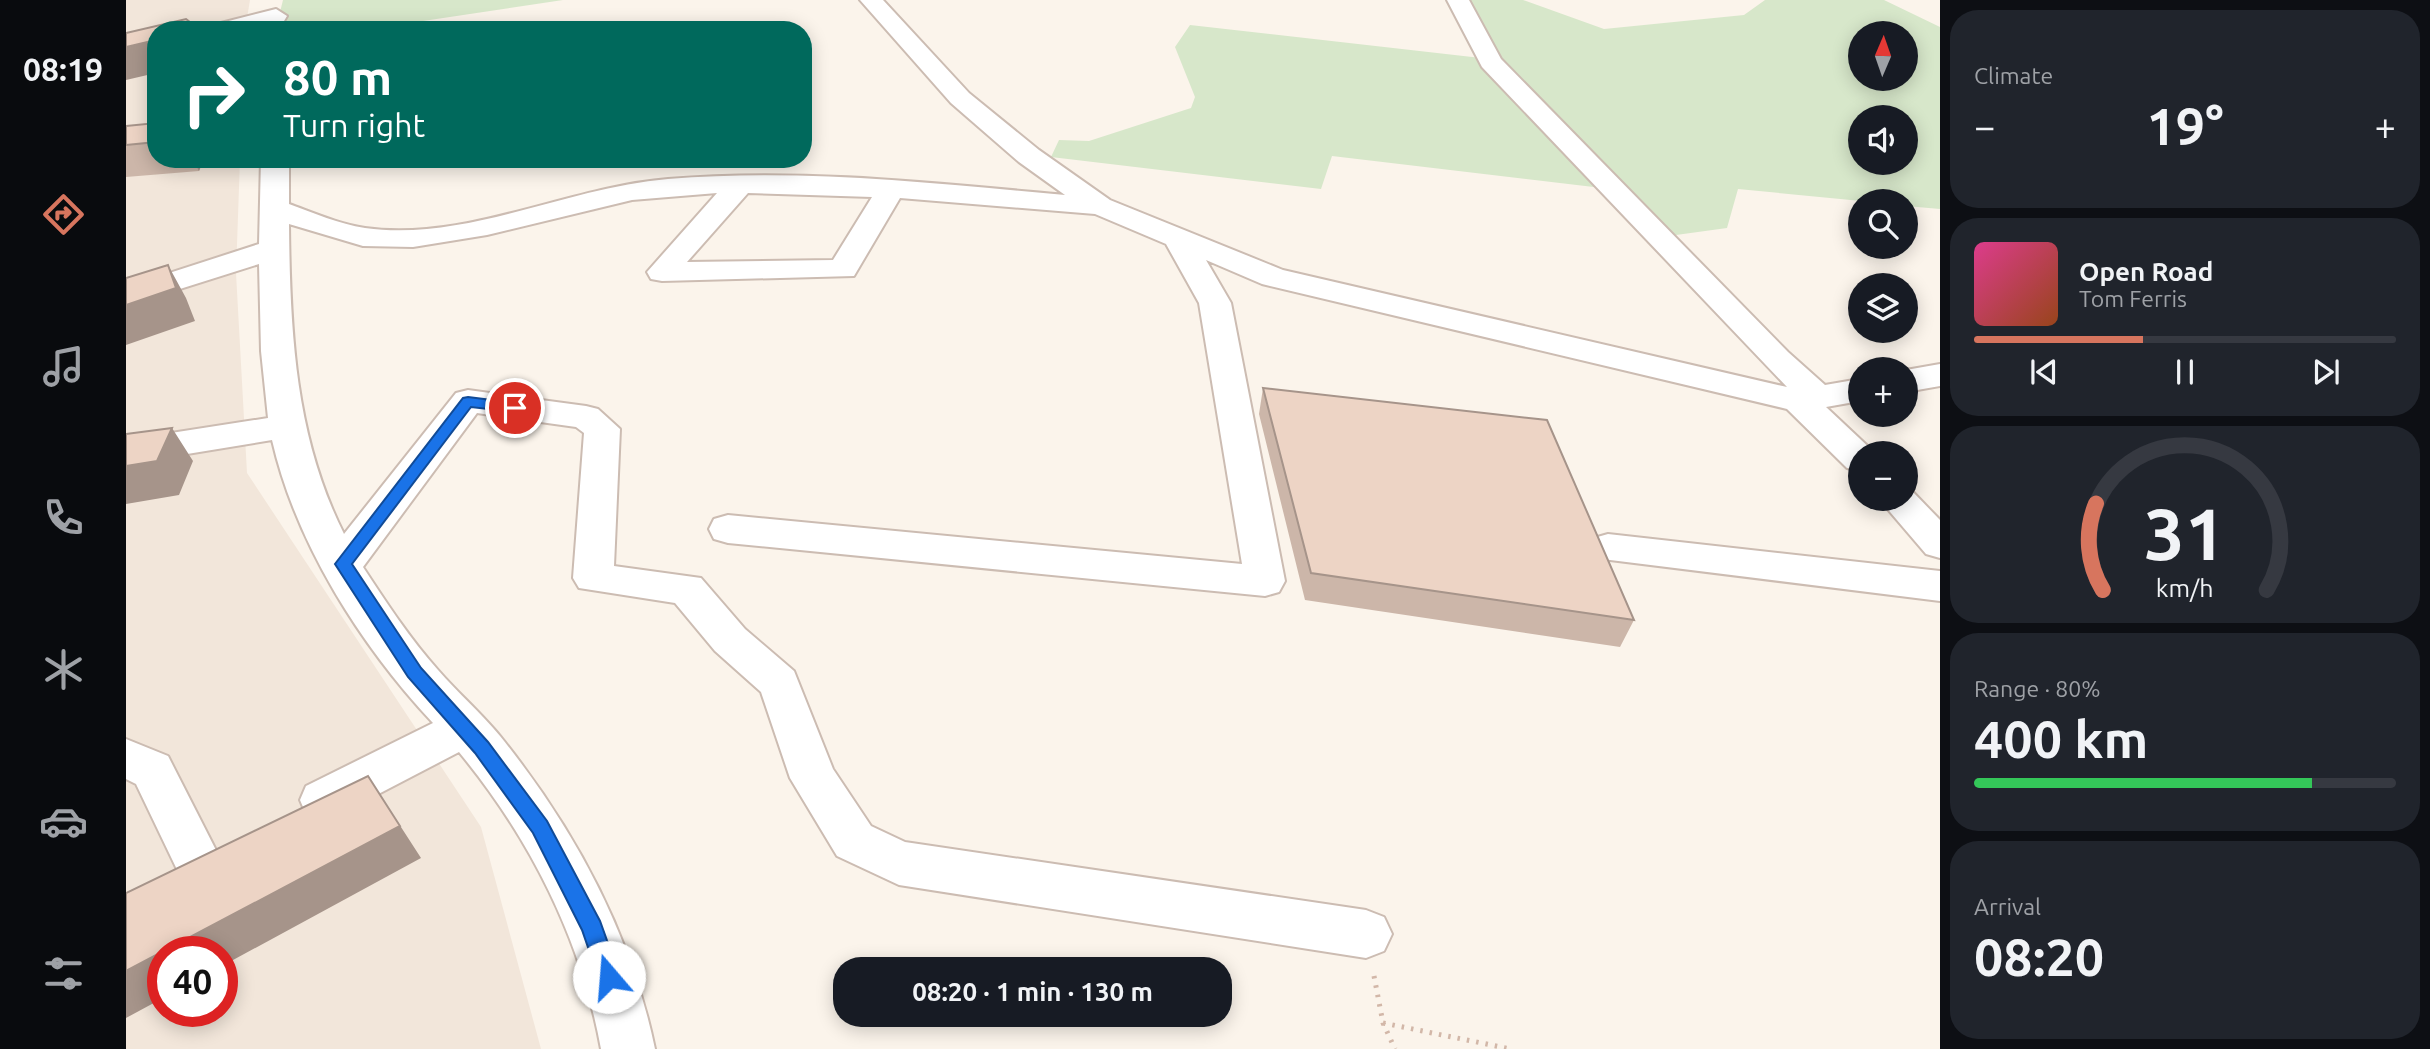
<!DOCTYPE html>
<html lang="en">
<head>
<meta charset="utf-8">
<style>
	body { margin:0; font-family:Ubuntu,sans-serif; background:#20242c; color:#f1f3f6; height:100vh; display:flex; flex-direction:column; font-size:26px; white-space:nowrap }
	* { box-sizing:border-box; margin:0 }
	p { font-size:23px; color:#9ea1a6 }
	.icon { flex:none; width:38px; height:38px; fill:none; stroke:currentColor; stroke-width:2; stroke-linecap:round; stroke-linejoin:round }
	.map { position:relative; flex:1; overflow:hidden }
	.drawer { display:flex; flex-direction:column; gap:10px; padding:10px; background:#0d0f14; width:490px }
	.drawer>* { flex:none }
	.top-card { position:absolute; left:21px; top:21px; width:665px; height:147px; border-radius:28px; box-shadow:0 4px 18px #0003; background:#00695c; color:#fff; overflow:hidden }
	.needle { width:46px; rotate:2deg }
	.controls { position:absolute; left:1722px; top:21px; display:grid; gap:14px }
	.controls a { display:grid; place-items:center; width:70px; height:70px; border-radius:50%; background:#171b24; box-shadow:0 4px 18px #0003; font-size:35px }
	.speed { position:absolute; left:21px; top:936px; display:flex; gap:14px; font-size:35px; font-weight:700; text-align:center }
	.speed>* { display:grid; place-content:center; width:91px; height:91px; border-radius:50%; background:#171b24; box-shadow:0 4px 18px #0003; line-height:1 }
	.speed .limit { border:10px solid #d22; background:#fff; color:#111 }
	.pin { position:absolute; display:grid; place-items:center; width:60px; height:60px; color:#fff; margin:-30px; border:4px solid #fff; border-radius:50%; box-shadow:0 2px 7px #0007 }
	.me { position:absolute; width:77px; margin:-38px; rotate:342deg; stroke-linejoin:round; filter:drop-shadow(0 0 5px #0008) }
	.turn { display:flex; align-items:center; gap:24px; height:147px; padding:0 21px; font-size:32px }
	.turn .icon { width:91px; height:91px; stroke-width:2.5 }
	.turn b { display:block; font-size:49px; line-height:60px }
	.big { font-size:52px; font-weight:600; line-height:1.1 }
	.drawer .widget { flex:1; display:flex; flex-direction:column; justify-content:center; gap:10px; min-width:0; padding:0 24px; border-radius:28px; background:#20242c }
	.drawer .dial { align-items:center; gap:0 }
	.dial svg { height:182px; overflow:visible; fill:none; stroke:#363941; stroke-width:7; stroke-linecap:round; text-anchor:middle }
	.dial text { fill:#f1f3f6; stroke:none }
	.song { display:flex; align-items:center; gap:21px }
	.cover { width:84px; height:84px; border-radius:10px; background:linear-gradient(135deg,hsl(330 70% 55%),hsl(20 70% 35%)) }
	.played { height:7px; border-radius:4px; background:linear-gradient(90deg,#d7755e 40%,#363941 40%) }
	.keys { display:flex; justify-content:space-around; direction:ltr }
	.heat { display:flex; justify-content:space-between; align-items:center; font-size:38px; direction:ltr }
	.charge { height:10px; border-radius:5px; background:linear-gradient(90deg,#34c759 80%,#363941 0) }
	.trip { position:absolute; left:707px; top:957px; width:399px; height:70px; border-radius:28px; background:#171b24; box-shadow:0 4px 18px #0003; font-weight:600; line-height:70px; text-align:center }
	main { display:flex; flex:1; min-height:0 }
	.tab-bar { display:flex; flex-direction:column; width:126px; justify-content:space-around; align-items:center; background:#090b0e; color:#9ea1a6 }
	.tab-bar .icon { width:49px; height:49px }
	.tab-bar .on { color:#d7755e }
	.tab-bar b { font-size:32px; color:#f1f3f6 }
	.map>svg:first-child { display:block }
</style>
</head>
<body>
<main>
<nav class="tab-bar">
<b>08:19</b>
<svg class="icon on" aria-label="directions" viewBox="0 0 24 24"><path d="M12 3l9 9-9 9-9-9zM9 14v-3h6M13 9l2 2-2 2"/></svg>
<svg class="icon" aria-label="music" viewBox="0 0 24 24"><path d="M9 18V5l10-2v13"/><circle cx="6" cy="18" r="3"/><circle cx="16" cy="16" r="3"/></svg>
<svg class="icon" aria-label="phone" viewBox="0 0 24 24"><path d="M5 4h4l2 5-3 2q2 4 5 5l2-3 5 2v4C11 20 4 13 5 4z"/></svg>
<svg class="icon" aria-label="climate" viewBox="0 0 24 24"><path d="M12 3v18M4 7l16 10M4 17L20 7"/></svg>
<svg class="icon" aria-label="car" viewBox="0 0 24 24"><path d="M5 17H2v-5l4-1 3-4h7l3 4 3 1v5h-3M9 17h6M6 11h13"/><circle cx="7" cy="17" r="2"/><circle cx="17" cy="17" r="2"/></svg>
<svg class="icon" aria-label="filters" viewBox="0 0 24 24"><path d="M4 7h16M4 17h16"/><circle cx="9" cy="7" r="2"/><circle cx="15" cy="17" r="2"/></svg>
</nav>
<div class="map">
<svg width="1814" height="1049" viewBox="0 0 1814 1049">
	<rect width="100%" height="100%" fill="#fbf4eb"/>
	<path fill="#f2e6da" fill-rule="evenodd" d="M0,0H124L119,30H30V159H114L110,273L121,473L355,827L415,1049H0ZM37,952H96V1012H37Z"/>
	<path fill="#d7e7ca" fill-rule="evenodd" d="M157,0H437L237,30H157L154,12Z
		M1325,0H1397L1478,29L1618,15L1639,0H1758L1814,27V209L1780,206V201H1735L1612,189L1601,228L1550,235L1505,223L1476,188L1206,156L1195,189L925,157L933,140L963,141L1065,108L1069,97L1049,47L1064,25L1355,58ZM1734,33H1780V79H1734ZM1734,117H1780V163H1734Z"/>
	<g fill="none" stroke-linecap="round" stroke-linejoin="round">
		<defs>
			<path id="minor" d="M734,0H757L843,93L913,150L984,200L1157,270L1661,387L1356,67L1321,0H1343L1375,59L1662,352L1699,385L1734,379V401L1700,407L1749,453H1734V471L1721,468L1661,409L1136,284L1080,260L1105,303L1159,581L1153,592L1139,596L602,543L588,539L583,529L588,519L602,515L1116,564L1073,303L1040,244L969,214L774,198L728,276L536,281L525,279L521,272L591,193L506,200L361,235L287,247L237,246L163,224C164,332 169,437 218,534L330,393L342,390L460,406L472,409L494,429L488,566L575,578L619,629L668,671L707,769L745,826L779,842L1240,910L1258,917L1266,934L1258,951L1240,958L773,885L711,856L664,778L635,692L589,651L549,603L453,588L447,578L458,433L450,427L351,413L237,567C260,602 284,639 312,670C332,693 355,713 374,736C448,828 505,933 529,1049H475C455,939 404,838 333,752L214,814L197,820L180,814L174,800L180,786L307,723C235,646 170,544 146,440L0,464V440L142,418L135,351L133,264L0,306V287L133,244L135,159H163V204C188,213 213,224 239,228C341,242 441,187 542,179C674,168 808,183 939,195L893,162L825,103ZM622,193L746,197L707,260L561,262Z
				M150,9L161,16L158,21L124,30H83L87,25Z
				M1814,364V386L1780,392V370Z
				M1780,488L1785,490L1814,520V558L1800,554L1753,499H1780Z
				M1482,534L1814,571V601L1468,558L1462,548L1468,538Z
				M0,739L42,756L97,864L90,880L73,886L56,880L10,784L0,779Z"/>
		</defs>
		<use href="#minor" stroke="#ccbcb2" stroke-width="4"/>
		<path stroke="#d2b7a8" stroke-width="5" stroke-dasharray="2.5 7" stroke-linecap="butt" d="M1248,976L1257,1023L1269,1049
			M1257,1023L1385,1049"/>
		<use href="#minor" fill="#fff" fill-rule="evenodd"/>
	</g>
	<path fill="#ccb6a9" d="M30,123V159H78L73,171L0,177V126Z
		M1137,388L1508,620L1494,647L1179,600L1133,414Z"/>
	<path fill="#a6948a" d="M30,40V73L0,80V47Z
		M67,159H78L73,171Z
		M42,265L60,298L69,321L0,345V305Z
		M46,428L67,461L53,495L0,504V466Z
		M242,776L295,858L96,966V952H37V998L0,1018V971Z"/>
	<path fill="#edd4c5" stroke="#a6948a" stroke-width="2" d="M60,19L73,29L69,30H30V40L0,47V33Z
		M30,123V142L0,145V126Z
		M42,265L50,288L0,305V278Z
		M1137,388L1421,420L1508,620L1185,573Z
		M46,428L31,461L0,466V434Z
		M242,776L274,826L0,971V893Z"/>
	<path fill="#1a73e8" stroke="#114b97" stroke-width="2" d="M342,397L389,403L396,408L389,412L345,407L226,564L295,668L362,742L421,821L474,921L494,977L490,985L483,988L475,985L456,930L407,833L349,753L282,677L209,564L337,398Z"/>
</svg>
<div class="controls">
<a><svg class="needle" viewBox="-14 -14 28 28"><path d="M0-13l5 13h-10z" fill="#e53935"/><path d="M0 13l5-13h-10z" fill="#9ea1a6"/></svg></a>
<a><svg class="icon" aria-label="sound" viewBox="0 0 24 24"><path d="M4 9h4l5-4v14l-5-4H4zM17 9q2 3 0 6"/></svg></a>
<a><svg class="icon" aria-label="search" viewBox="0 0 24 24"><circle cx="10" cy="10" r="6"/><path d="M15 15l6 6"/></svg></a>
<a><svg class="icon" aria-label="layers" viewBox="0 0 24 24"><path d="M12 4l9 5-9 5-9-5zM3 14l9 5 9-5"/></svg></a>
<a>+</a>
<a>−</a>
</div>
<div class="speed"><div class="limit">40</div></div>
<div class="pin" style="left:389px;top:408px;background:#d93025"><svg class="icon" aria-label="arrive" viewBox="0 0 24 24"><path d="M6 21V4h12l-3 4 3 4H6"/></svg></div>
<svg class="me" style="left:483px;top:977px" viewBox="-20 -20 40 40"><circle r="19" fill="#fff"/><path d="M0-13L10 11 0 6-10 11z" fill="#1a73e8"/></svg>
<div class="trip">08:20 · 1 min · 130 m</div>
<div class="top-card">
<div class="turn"><svg class="icon" aria-label="right" viewBox="0 0 24 24"><path d="M7 20v-9h11M14 6l5 5-5 5"/></svg><div><b>80 m</b>Turn right</div></div>
</div>
</div>
<section class="drawer">
<div class="widget"><p>Climate</p>
<div class="heat"><a>−</a><b class="big">19°</b><a>+</a></div>
</div>
<div class="widget">
<div class="song"><i class="cover"></i><div><b>Open Road</b><p>Tom Ferris</p></div></div>
<div class="played"></div>
<div class="keys"><svg class="icon" aria-label="previous" viewBox="0 0 24 24"><path d="M18 5L8 12l10 7zM5 5v14"/></svg><svg class="icon" aria-label="pause" viewBox="0 0 24 24"><path d="M8 5v14M16 5v14"/></svg><svg class="icon" aria-label="next" viewBox="0 0 24 24"><path d="M6 5l10 7-10 7zM19 5v14"/></svg></div>
</div>
<div class="widget dial"><svg viewBox="0 0 100 80">
<path d="M14 69A42 42 0 1 1 86 69"/>
<path d="M14 69A42 42 0 0 1 11 31" stroke="#d7755e"/>
<text x="50" y="56" font-size="32" font-weight="700">31</text>
<text x="50" y="72" font-size="11">km/h</text>
</svg></div>
<div class="widget"><p>Range · 80%</p><b class="big">400 km</b><div class="charge"></div></div>
<div class="widget"><p>Arrival</p><b class="big">08:20</b></div>
</section>
</main>
</body>
</html>
